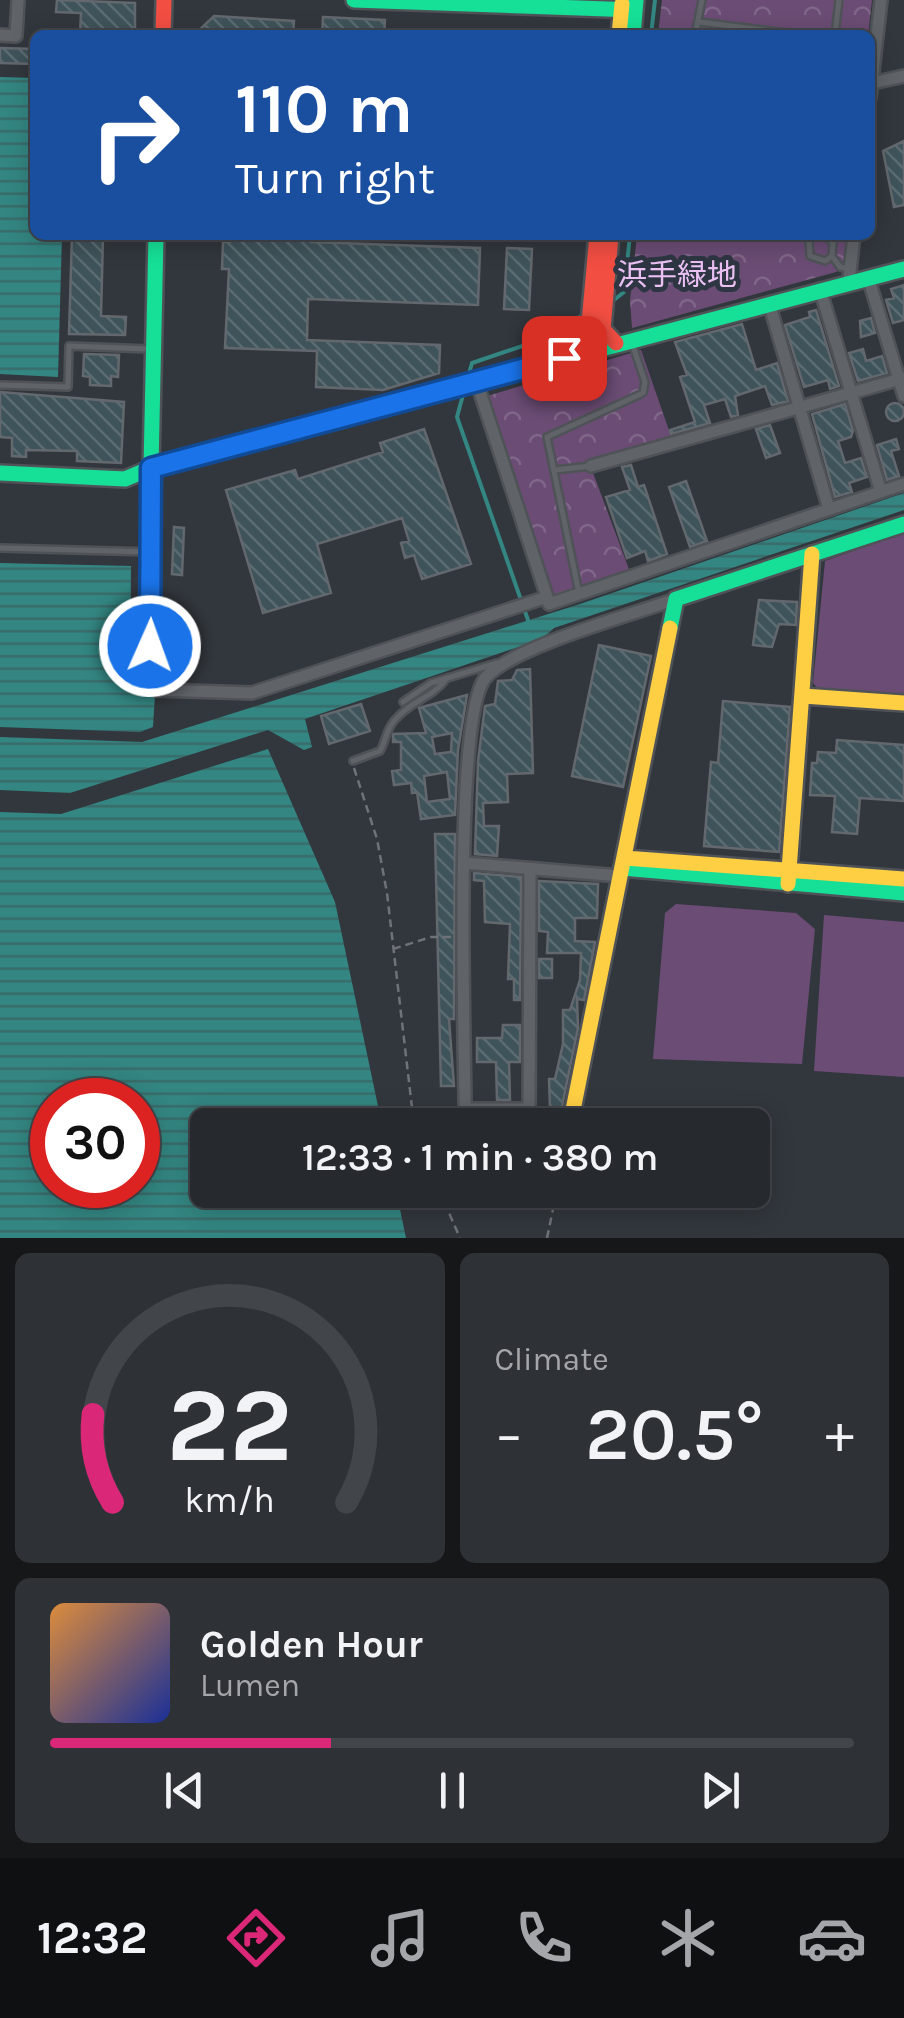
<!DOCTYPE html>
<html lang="en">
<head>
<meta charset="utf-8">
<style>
	body { margin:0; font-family:Karla,"Noto Sans JP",sans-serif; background:#2e3136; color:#f1f3f6; height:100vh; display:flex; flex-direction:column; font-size:38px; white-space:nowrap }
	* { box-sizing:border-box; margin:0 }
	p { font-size:32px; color:#a4a6aa }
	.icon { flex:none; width:55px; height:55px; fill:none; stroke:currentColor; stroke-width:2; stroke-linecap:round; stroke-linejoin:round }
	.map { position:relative; height:1238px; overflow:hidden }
	.panel { display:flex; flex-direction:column; gap:15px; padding:15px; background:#151719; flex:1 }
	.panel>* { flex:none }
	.top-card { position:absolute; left:30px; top:30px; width:845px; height:210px; border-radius:15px; box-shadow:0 5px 25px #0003,0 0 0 2px #42454a; background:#1a4fa0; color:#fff; overflow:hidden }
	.speed { position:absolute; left:30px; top:1078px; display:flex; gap:20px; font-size:50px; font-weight:700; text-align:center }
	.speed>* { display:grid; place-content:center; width:130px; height:130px; border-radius:50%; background:#26292e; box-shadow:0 5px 25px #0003,0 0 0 2px #42454a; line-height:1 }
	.speed .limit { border:15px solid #d22; background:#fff; color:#111 }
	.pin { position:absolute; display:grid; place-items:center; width:85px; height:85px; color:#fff; margin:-42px; border-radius:20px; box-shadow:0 5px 15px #0006 }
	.me { position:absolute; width:110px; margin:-55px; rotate:2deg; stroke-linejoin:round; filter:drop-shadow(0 0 8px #0008) }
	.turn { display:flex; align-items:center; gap:35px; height:210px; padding:0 40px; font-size:45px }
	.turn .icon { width:130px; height:130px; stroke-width:2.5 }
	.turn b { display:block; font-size:70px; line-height:85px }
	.big { font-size:75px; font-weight:600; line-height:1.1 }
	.panel .card { flex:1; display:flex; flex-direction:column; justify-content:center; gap:15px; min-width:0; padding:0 35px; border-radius:15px; background:#2e3136 }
	.panel .dial { align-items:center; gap:0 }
	.dial svg { height:260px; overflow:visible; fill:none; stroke:#42454a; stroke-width:7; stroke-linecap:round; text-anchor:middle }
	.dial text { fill:#f1f3f6; stroke:none }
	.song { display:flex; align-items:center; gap:30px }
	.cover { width:120px; height:120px; border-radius:15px; background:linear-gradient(135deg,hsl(30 70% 55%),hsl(230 70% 35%)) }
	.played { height:10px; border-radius:5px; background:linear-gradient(90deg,#db2777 35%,#42454a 35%) }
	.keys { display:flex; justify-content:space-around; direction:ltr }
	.heat { display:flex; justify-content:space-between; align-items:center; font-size:55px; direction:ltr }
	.panel .tiles { flex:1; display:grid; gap:15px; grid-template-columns:1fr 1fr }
	.card:last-child { grid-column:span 2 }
	.trip { position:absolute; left:190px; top:1108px; width:580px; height:100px; border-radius:15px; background:#26292e; box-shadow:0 5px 25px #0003,0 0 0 2px #42454a; font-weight:600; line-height:100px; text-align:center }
	.tab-bar { display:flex; height:160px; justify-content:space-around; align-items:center; background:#0f1012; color:#a4a6aa }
	.tab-bar .icon { width:70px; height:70px }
	.tab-bar .selected { color:#db2777 }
	.tab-bar b { font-size:45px; color:#f1f3f6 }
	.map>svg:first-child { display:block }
</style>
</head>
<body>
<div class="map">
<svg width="904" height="1238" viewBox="0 0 904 1238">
	<defs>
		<pattern id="park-crowns" width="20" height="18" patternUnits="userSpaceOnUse" patternTransform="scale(2.5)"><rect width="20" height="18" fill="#6b4c74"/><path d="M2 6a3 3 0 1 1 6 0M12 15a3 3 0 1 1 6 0" fill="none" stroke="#806688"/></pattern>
		<pattern id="water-rules" width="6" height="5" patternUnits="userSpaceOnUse" patternTransform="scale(2.5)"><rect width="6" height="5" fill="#338682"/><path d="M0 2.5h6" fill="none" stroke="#396c6a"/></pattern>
		<pattern id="building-back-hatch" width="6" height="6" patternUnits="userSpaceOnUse" patternTransform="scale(2.5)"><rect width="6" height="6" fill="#3f535a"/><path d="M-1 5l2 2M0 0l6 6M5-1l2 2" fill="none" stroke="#5a6c72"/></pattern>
	</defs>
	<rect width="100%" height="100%" fill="#32373d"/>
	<path fill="#6b4c74" d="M904,533V695L819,690L813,683L825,561Z
		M676,904L796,913L815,929L802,1064L653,1059L665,913Z
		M824,915L904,922V1077L814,1071Z"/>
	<path fill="url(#park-crowns)" d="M662,0H872L868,35H658Z
		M637,235H847L844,264L836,272L632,328L630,301Z
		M641,350L672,439L589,462L630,572L555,597L487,396Z"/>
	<path fill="url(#water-rules)" fill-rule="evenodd" d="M0,77L35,78V235H62L58,377L0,374Z
		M904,493V510L554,628L542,639L305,719L312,747L304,750L268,730L70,793L0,790V737L142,742L580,604Z
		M0,563L131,566L130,692L155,694L153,727L140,732L0,727Z
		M268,749L335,902L382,1125H208V1190H396L406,1238H0V812L61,814ZM52,1100H138V1185H52Z"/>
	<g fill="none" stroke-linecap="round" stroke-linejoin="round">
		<path stroke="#338682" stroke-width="4" d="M651,35L655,0
			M609,304L624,292L630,235
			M468,377L472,363L549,337L586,313
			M464,391L457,417L529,623"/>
	</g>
	<path fill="url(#building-back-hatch)" stroke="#62686d" stroke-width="2.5" fill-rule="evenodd" d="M57,0L135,3V35H80L81,13L56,12Z
		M214,16L294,21L293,35H194Z
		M323,17L385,20L384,35H322Z
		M0,48L35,49V64L0,63Z
		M904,141V205L894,207L883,151Z
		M72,235L103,237L101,316L126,317L125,335L69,334Z
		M230,235H312L311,242L480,248L478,305L308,299L307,340L440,345L439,373L383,390L316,387L317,351L225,348L229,269H222L223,242H230Z
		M507,248L532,249L529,310L504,309Z
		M904,285V320L893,323L886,300L894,298L891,289Z
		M816,310L839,386L830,389L828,380L804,387L785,325L810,317L809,312Z
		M871,318L875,333L861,337L860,321Z
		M742,324L756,370L777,363L788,401L772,405L765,386L735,396L738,415L731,417L725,399L704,405L710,423L671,434L670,430L695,422L680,377L687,375L675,342Z
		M863,349L866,361L882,356L887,373L858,381L849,353Z
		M84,354L119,355L118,377L111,376V386L90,385V377L83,376Z
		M0,392L124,402L121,463L77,461V451L26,450V457L12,456V438L0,437Z
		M886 412a9 9 0 1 1 18 0a9 9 0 1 1-18 0Z
		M845,404L853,431L851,437L838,441L845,463L861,458L867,477L849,483L852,492L835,497L812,414Z
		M770,425L780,453L766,458L756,429Z
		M424,429L471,564L422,579L414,555L405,558L401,543L409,541L402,518L317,544L331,593L263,613L226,490L295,470L298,479L383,452L380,443Z
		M896,439L899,449L891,451L899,476L887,480L877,445Z
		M631,465L638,487L644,485L667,554L648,561L645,551L627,558L606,497L630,490L622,467Z
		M686,481L707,541L690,547L669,487Z
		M174,527L184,528L182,575L172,574Z
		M759,600L797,602L796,625L779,624L772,647L753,645Z
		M599,645L651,656L623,787L572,776Z
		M530,669L533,773L507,774L508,802L483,803L484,826H499L497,856L475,854L478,761L485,706L495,704L498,681L512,680L517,670Z
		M467,695L458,750L455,815L421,819L417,792L412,793L411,783L394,785L392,771L401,770V742H393V734L426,733L419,708ZM452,733L451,752L435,754L432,737ZM447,772L450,799L427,802L424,776Z
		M723,701L790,707L779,852L704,846L711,762L718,763Z
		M361,704L370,731L329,744L321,716Z
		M837,740L904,745V801L860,798L857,834L832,832L835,796L810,795L812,763H817L818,752L836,753Z
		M435,834H455L454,1019H449L454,1086H441Z
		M474,873L521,877L520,1000H514V979H508L510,924L485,922L484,881L474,880Z
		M539,881L598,884L597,918H575V941L595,942L584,1000L577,999L578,1028L561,1111L550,1110L549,1079H555L563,1044V1010H570L580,980L581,953H547L548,932L539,931Z
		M539,959H552V978H539Z
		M503,1025H520V1062H509L510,1100H497L496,1062H477V1038H502Z
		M468,1118H500V1125H468Z"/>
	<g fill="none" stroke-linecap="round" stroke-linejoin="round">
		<defs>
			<path id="lane" d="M699,22L804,35
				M695,35L702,0
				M835,35L839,0
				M817,235L809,240L810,256L825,261L832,256
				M821,235L833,242L832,256L840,267L849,269
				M0,385L68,387L69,346L149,349
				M555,470L591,466
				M0,548L152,552
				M579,593L547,437L643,393L645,382L632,343
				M403,702L431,683L497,663
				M353,761L380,751C386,741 386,730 394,721C410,701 433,698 447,678"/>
			<path id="street" d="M0,35L16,36L18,0
				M872,83L904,76
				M870,98L881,0
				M868,277L904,396
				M849,280L854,235
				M820,289L881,492
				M769,303L829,509
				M477,383L547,597
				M591,466L904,378
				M151,468L154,498L149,678L156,690L252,693L547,597L549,604L904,484
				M465,863L620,876
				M529,1109H465C465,1042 453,713 486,677C515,646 631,615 676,599
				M529,1125L530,869"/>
			<path id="fast" d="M354,0L635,10
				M633,35L636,0
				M156,235L151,468L904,269
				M0,473L125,479L151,468
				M670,628L676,599L904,524
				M622,868L904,893"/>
			<path id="slow" d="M619,35L622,4
				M803,696L904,703
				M625,858L904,879
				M788,884L812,554
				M570,1125L670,628"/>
			<path id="jam" d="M163,35L164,0
				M611,235L603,329L616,343
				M572,353L588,334L597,235"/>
		</defs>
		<use href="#lane" stroke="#4f5358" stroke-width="10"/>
		<use href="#street" stroke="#4f5358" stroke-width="16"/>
		<use href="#fast" stroke="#4f5358" stroke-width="20"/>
		<use href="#slow" stroke="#4f5358" stroke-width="20"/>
		<use href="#jam" stroke="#4f5358" stroke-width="20"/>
		<path stroke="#6f7277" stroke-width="2.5" stroke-dasharray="8 5" stroke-linecap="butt" d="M354,768L377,839L387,893L414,1125
			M393,949L431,937H453
			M439,1190L460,1238
			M547,1238L557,1190"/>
		<use href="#lane" stroke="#606469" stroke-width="5"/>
		<use href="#street" stroke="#606469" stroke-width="11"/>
		<use href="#fast" stroke="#16e098" stroke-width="15"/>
		<use href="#slow" stroke="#ffcf43" stroke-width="15"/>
		<use href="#jam" stroke="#f24e42" stroke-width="15"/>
	</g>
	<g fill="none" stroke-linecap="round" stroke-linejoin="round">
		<defs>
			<path id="route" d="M150,646L151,468L564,358"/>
		</defs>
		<use href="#route" stroke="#114b97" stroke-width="25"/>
		<use href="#route" stroke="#1a73e8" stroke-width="18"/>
	</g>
	<g text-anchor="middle" stroke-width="10" stroke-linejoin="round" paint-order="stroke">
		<g font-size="30" fill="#ebc1f4" stroke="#2d3642">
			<text x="677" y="285">浜手緑地</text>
		</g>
	</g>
</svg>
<div class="speed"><div class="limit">30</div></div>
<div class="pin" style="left:564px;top:358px;background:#d93025"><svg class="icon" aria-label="arrive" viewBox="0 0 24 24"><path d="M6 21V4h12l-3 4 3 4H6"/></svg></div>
<svg class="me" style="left:150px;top:646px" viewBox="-20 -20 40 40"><circle r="17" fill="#1a73e8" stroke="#fff" stroke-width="3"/><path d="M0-11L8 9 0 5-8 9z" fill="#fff"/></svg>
<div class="trip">12:33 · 1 min · 380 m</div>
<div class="top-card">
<div class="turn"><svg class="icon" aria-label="right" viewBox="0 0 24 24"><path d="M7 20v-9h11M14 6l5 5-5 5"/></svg><div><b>110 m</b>Turn right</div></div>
</div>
</div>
<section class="panel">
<div class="tiles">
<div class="card dial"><svg viewBox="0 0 100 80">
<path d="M14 69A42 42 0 1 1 86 69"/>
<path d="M14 69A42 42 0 0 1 8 42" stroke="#db2777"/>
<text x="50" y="56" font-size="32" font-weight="700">22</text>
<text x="50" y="72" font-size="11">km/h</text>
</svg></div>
<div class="card"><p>Climate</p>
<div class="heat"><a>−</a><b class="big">20.5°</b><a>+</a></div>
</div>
<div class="card">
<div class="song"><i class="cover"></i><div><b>Golden Hour</b><p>Lumen</p></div></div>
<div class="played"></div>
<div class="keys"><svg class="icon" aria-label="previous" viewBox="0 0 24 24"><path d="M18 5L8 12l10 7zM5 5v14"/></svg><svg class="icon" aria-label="pause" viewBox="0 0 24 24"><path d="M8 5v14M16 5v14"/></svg><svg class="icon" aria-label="next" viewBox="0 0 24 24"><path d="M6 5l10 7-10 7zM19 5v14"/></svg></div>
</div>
</div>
</section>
<nav class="tab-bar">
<b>12:32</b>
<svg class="icon selected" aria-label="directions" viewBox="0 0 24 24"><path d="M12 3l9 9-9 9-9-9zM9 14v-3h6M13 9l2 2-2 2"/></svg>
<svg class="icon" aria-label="music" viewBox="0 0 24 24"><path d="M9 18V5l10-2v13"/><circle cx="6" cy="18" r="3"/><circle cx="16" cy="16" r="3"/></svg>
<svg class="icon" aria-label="phone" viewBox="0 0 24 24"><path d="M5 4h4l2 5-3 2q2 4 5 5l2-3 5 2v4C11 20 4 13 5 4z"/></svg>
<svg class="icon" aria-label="climate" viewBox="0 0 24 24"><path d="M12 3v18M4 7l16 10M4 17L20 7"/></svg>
<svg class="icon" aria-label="car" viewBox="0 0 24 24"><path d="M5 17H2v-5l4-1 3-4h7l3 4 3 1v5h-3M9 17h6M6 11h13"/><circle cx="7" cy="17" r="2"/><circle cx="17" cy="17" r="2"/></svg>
</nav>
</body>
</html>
